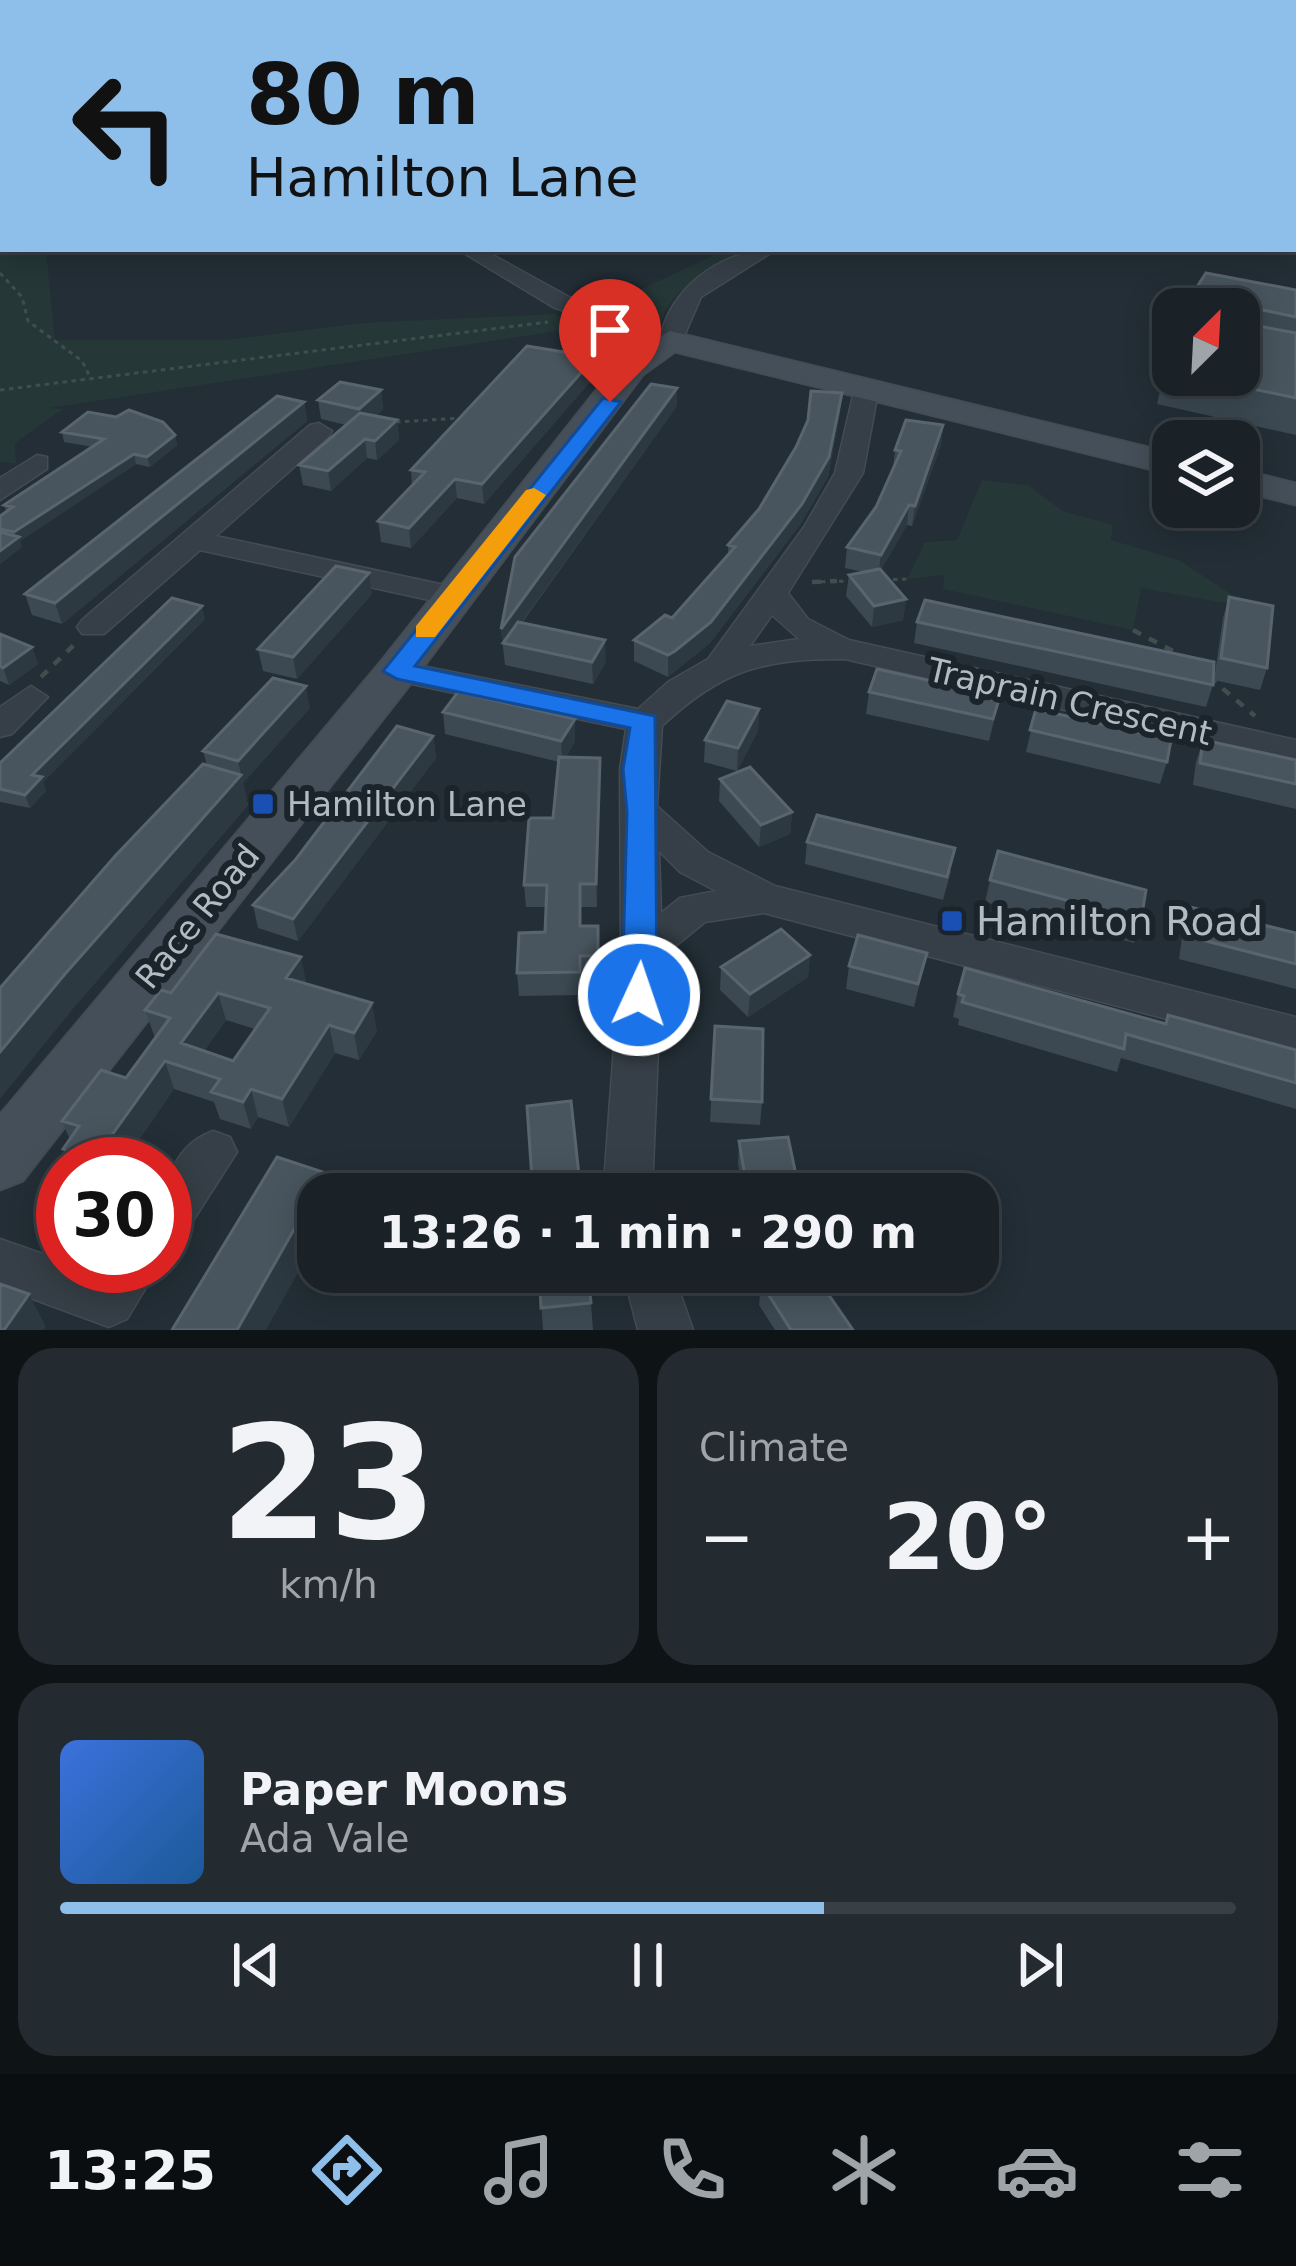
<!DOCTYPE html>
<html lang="en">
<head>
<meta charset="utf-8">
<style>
	body { margin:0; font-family:"DejaVu Sans",sans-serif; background:#232a30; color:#f1f3f6; height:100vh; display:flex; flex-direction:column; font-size:45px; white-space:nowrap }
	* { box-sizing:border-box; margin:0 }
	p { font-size:39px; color:#9fa4a8 }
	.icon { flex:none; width:66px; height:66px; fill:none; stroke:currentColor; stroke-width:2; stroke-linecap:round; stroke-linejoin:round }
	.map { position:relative; height:1330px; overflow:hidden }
	.details { display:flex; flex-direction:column; gap:18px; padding:18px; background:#0e1316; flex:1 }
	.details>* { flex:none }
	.guide { position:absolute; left:0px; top:0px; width:1296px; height:252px; box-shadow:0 6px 30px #0003,0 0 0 3px #383f45; background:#8ebfeb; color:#111; overflow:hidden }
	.needle { width:78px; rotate:24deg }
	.fabs { position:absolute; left:1152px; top:288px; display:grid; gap:24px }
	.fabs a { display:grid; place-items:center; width:108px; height:108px; border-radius:24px; background:#1a2228; box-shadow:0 6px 30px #0003,0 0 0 3px #383f45; font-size:60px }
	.speed { position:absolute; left:36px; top:1137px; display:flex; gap:24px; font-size:60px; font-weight:700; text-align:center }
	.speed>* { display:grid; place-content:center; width:156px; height:156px; border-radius:50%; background:#1a2228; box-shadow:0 6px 30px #0003,0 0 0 3px #383f45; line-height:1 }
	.speed .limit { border:18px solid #d22; background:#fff; color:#111 }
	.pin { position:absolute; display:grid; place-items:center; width:102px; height:102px; color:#fff; margin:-123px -51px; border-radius:50% 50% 50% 0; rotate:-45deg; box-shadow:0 0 12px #0007 }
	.pin .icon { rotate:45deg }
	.me { position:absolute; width:132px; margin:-66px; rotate:3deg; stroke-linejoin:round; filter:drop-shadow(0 0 9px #0008) }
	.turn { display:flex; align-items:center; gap:42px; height:252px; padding:0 48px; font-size:54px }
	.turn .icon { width:156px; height:156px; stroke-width:2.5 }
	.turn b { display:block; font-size:84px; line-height:102px }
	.big { font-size:90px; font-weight:700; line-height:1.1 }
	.details .card { flex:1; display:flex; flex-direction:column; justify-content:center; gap:18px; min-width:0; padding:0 42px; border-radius:36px; background:#232a30 }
	.details .dial { align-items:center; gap:0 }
	.dial b { font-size:156px; line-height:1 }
	.song { display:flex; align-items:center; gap:36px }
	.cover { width:144px; height:144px; border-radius:18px; background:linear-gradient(135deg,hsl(220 70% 55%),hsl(210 70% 35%)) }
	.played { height:12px; border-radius:6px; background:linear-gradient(90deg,#8ebfeb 65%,#383f45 65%) }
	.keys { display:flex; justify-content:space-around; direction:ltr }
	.heat { display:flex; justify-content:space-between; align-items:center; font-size:66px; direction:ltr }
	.details .tiles { flex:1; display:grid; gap:18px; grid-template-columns:1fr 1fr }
	.card:last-child { grid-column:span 2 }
	.trip { position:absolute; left:297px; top:1173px; width:702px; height:120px; border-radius:36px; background:#1a2228; box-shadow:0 6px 30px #0003,0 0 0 3px #383f45; font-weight:700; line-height:120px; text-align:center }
	.dock { display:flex; height:192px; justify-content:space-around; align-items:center; background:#0a0e10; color:#9fa4a8 }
	.dock .icon { width:84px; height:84px }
	.dock .on { color:#8ebfeb }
	.dock b { font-size:54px; color:#f1f3f6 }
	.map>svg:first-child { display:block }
</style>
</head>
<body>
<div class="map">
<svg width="1296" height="1330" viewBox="0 0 1296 1330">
	<rect width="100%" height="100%" fill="#232e36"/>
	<path fill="#253737" d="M0,140L3,249H46L55,340H225L361,323L555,314L578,328L50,408L63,409L15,443L16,464L0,462Z
		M727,249H759C723,267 660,286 660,334L597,310Z
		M982,480L1028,485L1063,511L1113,525L1111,540L1179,560L1252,608L1141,588L1133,630L943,589L944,575L907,579L925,542L957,540Z"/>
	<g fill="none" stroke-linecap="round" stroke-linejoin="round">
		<path stroke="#182632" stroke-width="4.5" d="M500,0L531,3
			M705,0L722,3
			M532,3L570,0"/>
		<defs>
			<path id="street" d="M0,132H3V142H0Z
				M1293,136H1296V147H1293Z
				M457,249H482L569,297L662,330C677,281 727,249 777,249L701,297L682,341L670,348L553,307Z
				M867,380L879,387L863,473L788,593L808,619L849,640L1296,740V764L845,659C763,659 723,669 662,726L657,806L708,852L775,886L1296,1017V1053L764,913L705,922L662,957L653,1169L658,1194H610L605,1169L621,951L620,769L626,729L397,681L380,671L397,661L638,709L668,682L708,659L804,527L835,473L855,387ZM772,615L799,639L750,646ZM659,851L680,872L716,891L680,898L661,913Z
				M319,423L332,431L328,437L216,536L463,589L467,596L463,603L452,605L200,550L104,634H82L77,627L82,620L310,425Z
				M37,455L47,457V469L0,500V478Z
				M31,686L48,697L12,734L0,737V707Z
				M213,1131L230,1137L237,1152L182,1238L165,1245C165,1200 162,1150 213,1131Z
				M0,1239L63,1261V1266L99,1274L104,1266H159L127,1319L109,1327L0,1287Z
				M623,1272H673L693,1330H638Z"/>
			<path id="secondary" d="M670,331L1173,453V475L675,352L643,375L413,681L23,1181L0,1190V1114L381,661L619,361Z
				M1239,469L1296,483V505L1239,491Z"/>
			<path id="primary" d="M476,0H504L506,3H478Z
				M1293,174L1296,175V193L1293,192Z"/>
		</defs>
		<use href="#street" stroke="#434b53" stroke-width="3"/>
		<use href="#secondary" stroke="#434b53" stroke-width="3"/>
		<use href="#primary" stroke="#434b53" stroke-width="3"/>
		<path stroke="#3e4f4e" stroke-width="3" stroke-dasharray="4.5 4.5" stroke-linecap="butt" d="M1258,0L1263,3
			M0,273L22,297L28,321L82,361L91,379
			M0,390L548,322
			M396,422L463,418
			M884,580L907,579
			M812,582L849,581"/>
		<path stroke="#3e4f4e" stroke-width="4.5" stroke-dasharray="9 9" stroke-linecap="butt" d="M812,582L837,581
			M1133,630L1186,658
			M41,677L76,643
			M1209,677L1255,716"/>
		<use href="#street" fill="#363f47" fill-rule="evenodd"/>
		<use href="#secondary" fill="#454f59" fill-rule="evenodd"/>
		<use href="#primary" fill="#545f67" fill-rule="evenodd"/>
	</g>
	<path fill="#3c4952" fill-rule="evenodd" d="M1296,290V435L1157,404L1165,371L1173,357V375H1239V309H1189L1193,293Z
		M596,375L484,504L457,498L411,548L381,542L378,521L412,486L411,470Z
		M381,390L383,409L376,416L397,420L399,440L377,460L367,458L331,491L303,485L299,465L346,425L321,419L318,400Z
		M304,402L307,421L62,624L32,615L25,594Z
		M677,406L522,623L606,662L593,684L505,665L501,629Z
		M840,412L828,477L800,525L710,643L668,677L634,661V640L672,618L728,555V545Z
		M943,425L941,445L912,526L907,525L881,570L906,599L903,620L872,627L846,596L849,575L863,572L845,568L847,547L876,507L893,468L895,450Z
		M62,432L175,435L177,445L150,467L136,464L20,541L22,547L0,564V516L6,512L4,505L93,447L64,442Z
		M372,594L297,679L263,671L258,649Z
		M1229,597L1267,668L1260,690L1214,680L1223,618Z
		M205,619L43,782L46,791L30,808L0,802V763Z
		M917,622L1213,685L1206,707L914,643Z
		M0,634L32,647L38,664L9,685L0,681Z
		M869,692L1000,696L989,741L866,714Z
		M310,708L243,783L248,805L76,1005L207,765L203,751Z
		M759,709L758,731L737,771L704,762L705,740Z
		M1036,709L1167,762L1160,784L1026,752Z
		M443,712L575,741L566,757L600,758L597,907H581V926H598L599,979H581V995L519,996L517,973L545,932L546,907H526L524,885L553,818L559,762L445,734Z
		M433,736L436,758L298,941L258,928L253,905Z
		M1203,740L1296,760V809L1193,785L1196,762Z
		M720,779L792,812L790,834L759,847L719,801Z
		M807,842L951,871L943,900L805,864Z
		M990,880L1141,920L1134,943L985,902Z
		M1190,907L1296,933V989L1179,959L1183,930Z
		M927,953L914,1007L846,989L849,966Z
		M810,955L808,977L748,1017L720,990L721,967Z
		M307,984L377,1031L359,1060L335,1053L289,1127L258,1117L251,1129L220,1119L214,1102L174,1089L122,1164H69L63,1149L70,1140L62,1121L126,1078L155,1038L145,1010L171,993ZM226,1020L255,1029L233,1061L204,1051Z
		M958,994L1165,1024L1168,1015L1296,1050V1109L1121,1058L1117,1072L958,1025L959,1019L953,1017Z
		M715,1026L762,1102L760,1125L710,1122Z
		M739,1141L800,1194H743L738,1164Z
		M539,1272L591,1303L593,1330H543Z
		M761,1283L853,1330H775L759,1305Z"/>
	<path fill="#2d3941" d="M595,357L596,375L484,504L482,484Z
		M677,388V406L506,644L503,643V649L501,629Z
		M381,390L383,409L362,428L359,409Z
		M842,393L840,412L828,477L800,525L710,643L668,677V655Z
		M304,402L307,421L62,624L55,603Z
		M397,420L399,440L377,460L375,441Z
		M943,425L941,445L912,526L915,506Z
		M175,435L177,445L150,467L147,457Z
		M365,439L367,458L331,491L328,471Z
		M134,454L136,464L20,541L22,547L0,564V551L16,539L14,532Z
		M455,479L457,498L411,548L409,528Z
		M909,505L907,525L878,576L881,555Z
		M369,573L372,594L297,679L293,657Z
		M906,599L903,620L872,627L874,606Z
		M202,606L205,619L43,782L46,791L30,808L25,795L32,775Z
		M605,640L606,662L593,684L592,662Z
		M32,647L38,664L9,685L3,668Z
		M306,686L310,708L243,783L238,761Z
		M759,709L758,731L737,771L738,748Z
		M575,719V741L562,763L561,741Z
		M433,736L436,758L298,941L293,919Z
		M600,758L601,780L597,907L596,884Z
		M241,775L248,805L76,1005L0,1099V1052L65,974Z
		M792,812L790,834L759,847L761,825Z
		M810,955L808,977L748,1017L750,994Z
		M301,957L307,985L286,978Z
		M218,993L226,1020L191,1069L181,1043Z
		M372,1003L377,1031L359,1060L354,1033Z
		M329,1025L335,1053L289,1127L282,1099Z
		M165,1061L174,1089L122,1164H96L94,1160Z
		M251,1089L258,1117L251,1129L243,1102Z
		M326,1173L331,1194H318V1237L266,1330H237Z
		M29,1294L46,1327L43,1330H4Z"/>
	<path fill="#48555e" stroke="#59656e" stroke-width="3" fill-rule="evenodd" d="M598,0H669L675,3L580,2Z
		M1295,29L1296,97H1293V30Z
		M1293,109L1294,112L1296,111V129H1293Z
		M1206,273L1296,290V317L1249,307L1243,312L1247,324L1296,333V398L1186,375H1239V309H1200L1207,296L1193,293Z
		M527,346L595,357L482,484L455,479L409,528L378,521L425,472L411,470Z
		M1173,357V372L1165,371Z
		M340,382L381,390L359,409L318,400Z
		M651,384L677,388L501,629L515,557Z
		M811,391L842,393L829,457L802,504L711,622L675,651L668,655L634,640L665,615L672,618L735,547L728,545L759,509L796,447L808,420Z
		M277,396L304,402L55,603L25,594Z
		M129,410L163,422L175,435L147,457L134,454L14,532L0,529V516L13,507L4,505L104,439L62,432L88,412L116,417Z
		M360,413L397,420L375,441L365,439L328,471L299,465Z
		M906,420L943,425L915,506L909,505L881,555L847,547L876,507L901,451L895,450Z
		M0,532L19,537L0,551Z
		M336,566L369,573L293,657L258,649Z
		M880,569L906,599L874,606L849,575Z
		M1229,597L1273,606L1267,668L1221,658Z
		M172,598L202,606L32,775L42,777L25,795L0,789V763Z
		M925,600L1214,662L1213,685L917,622Z
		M518,622L605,640L592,662L503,643Z
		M0,634L32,647L3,668L0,666Z
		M877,669L1000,696L993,719L869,692Z
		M273,678L306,686L238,761L203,751Z
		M458,692L575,719L561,741L443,712Z
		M727,701L759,709L738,748L705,740Z
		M1036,709L1171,740L1167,762L1030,730Z
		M397,726L433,736L293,919L253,905L296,859Z
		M1203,740L1296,760V784L1200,763Z
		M559,757L600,758L596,884H580V926H598V956H580V972L517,973L519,933L545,932L547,885H524L529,818H553Z
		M203,764L241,775L65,974L0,1052V988L116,855Z
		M750,767L792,812L761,825L720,779Z
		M817,815L955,848L947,877L807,842Z
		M998,851L1146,890L1141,920L990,880Z
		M1190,907L1296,933V964L1187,936Z
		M781,929L810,955L750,994L721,967Z
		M216,934L301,957L286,978L372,1003L354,1033L329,1025L282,1099L251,1089L243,1102L211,1092L220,1079L165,1061L94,1160L63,1149L79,1126L62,1121L101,1070L126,1078L170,1018L145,1010L161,990L171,993ZM218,993L270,1008L233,1061L181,1043Z
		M858,935L927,953L918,984L849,966Z
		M965,968L1166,1024L1168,1015L1296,1050V1083L1126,1034L1124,1049L962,1002L964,996L958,994Z
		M715,1026L763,1029L762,1102L711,1099Z
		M571,1101L581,1194H533L527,1106Z
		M788,1137L800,1194H748L739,1141Z
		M277,1157L326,1173L237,1330H172Z
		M539,1272H588L591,1303L541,1308Z
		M782,1272H813L853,1330H791L761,1283Z
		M0,1284L29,1294L4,1330H0Z"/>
	<path fill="#1a73e8" stroke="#114b97" stroke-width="3" d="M603,398L621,402L415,666L655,716L657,995L652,1005H627L622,995L627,812L623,769L630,728L397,679L383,671Z"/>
	<path fill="#f59e0b" d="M534,488L546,495L435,637H416V626L526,490Z"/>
	<g fill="#1a4fb4" stroke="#1c242b" stroke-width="4.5">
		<rect x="251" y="792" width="24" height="24" rx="6"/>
		<rect x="940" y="909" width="24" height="24" rx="6"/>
	</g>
	<g text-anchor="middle" stroke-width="12" stroke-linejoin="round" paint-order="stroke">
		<g font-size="33" fill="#b1bbc3" stroke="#1c242b">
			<text transform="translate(1070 701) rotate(13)" y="12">Traprain Crescent</text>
			<text transform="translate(197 916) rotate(-51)" y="12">Race Road</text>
		</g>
		<g font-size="33" fill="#b1bbc3" stroke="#1c242b" text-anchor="start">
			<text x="287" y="816">Hamilton Lane</text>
		</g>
		<g font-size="39" fill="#b1bbc3" stroke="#1c242b" text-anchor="start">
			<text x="976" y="935">Hamilton Road</text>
		</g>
	</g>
</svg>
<div class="fabs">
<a><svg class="needle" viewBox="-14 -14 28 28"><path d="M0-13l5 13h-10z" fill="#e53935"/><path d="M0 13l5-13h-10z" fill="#9fa4a8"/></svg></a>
<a><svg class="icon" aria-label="layers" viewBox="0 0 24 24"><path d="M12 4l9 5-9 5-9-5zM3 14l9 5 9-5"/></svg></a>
</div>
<div class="speed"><div class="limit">30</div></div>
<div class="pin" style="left:610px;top:402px;background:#d93025"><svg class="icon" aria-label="arrive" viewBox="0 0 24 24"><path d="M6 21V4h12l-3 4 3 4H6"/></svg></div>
<svg class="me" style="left:639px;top:995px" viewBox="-20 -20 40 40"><circle r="17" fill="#1a73e8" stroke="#fff" stroke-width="3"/><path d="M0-11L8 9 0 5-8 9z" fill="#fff"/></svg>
<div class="trip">13:26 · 1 min · 290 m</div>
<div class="guide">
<div class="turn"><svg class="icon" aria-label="left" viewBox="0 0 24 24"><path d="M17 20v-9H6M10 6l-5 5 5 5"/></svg><div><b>80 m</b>Hamilton Lane</div></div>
</div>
</div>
<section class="details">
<div class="tiles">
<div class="card dial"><b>23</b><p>km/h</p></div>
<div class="card"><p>Climate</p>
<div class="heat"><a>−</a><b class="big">20°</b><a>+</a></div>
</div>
<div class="card">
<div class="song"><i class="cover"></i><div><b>Paper Moons</b><p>Ada Vale</p></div></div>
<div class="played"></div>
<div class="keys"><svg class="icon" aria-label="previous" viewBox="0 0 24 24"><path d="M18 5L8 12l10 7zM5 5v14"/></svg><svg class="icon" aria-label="pause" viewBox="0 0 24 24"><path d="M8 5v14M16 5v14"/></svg><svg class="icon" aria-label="next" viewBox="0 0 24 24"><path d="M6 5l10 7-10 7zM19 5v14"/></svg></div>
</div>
</div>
</section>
<nav class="dock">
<b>13:25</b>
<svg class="icon on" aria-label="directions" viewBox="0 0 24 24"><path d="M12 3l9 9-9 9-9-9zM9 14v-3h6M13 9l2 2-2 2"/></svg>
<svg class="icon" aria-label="music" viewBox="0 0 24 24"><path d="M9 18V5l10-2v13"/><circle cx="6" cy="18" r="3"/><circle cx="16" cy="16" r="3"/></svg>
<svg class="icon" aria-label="phone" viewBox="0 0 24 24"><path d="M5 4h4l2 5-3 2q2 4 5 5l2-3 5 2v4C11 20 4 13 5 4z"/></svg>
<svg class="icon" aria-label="climate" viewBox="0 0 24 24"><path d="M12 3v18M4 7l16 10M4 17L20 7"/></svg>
<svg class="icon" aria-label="car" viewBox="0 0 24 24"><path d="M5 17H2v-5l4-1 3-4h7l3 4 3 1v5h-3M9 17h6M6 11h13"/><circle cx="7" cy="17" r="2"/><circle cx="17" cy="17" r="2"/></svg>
<svg class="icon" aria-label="filters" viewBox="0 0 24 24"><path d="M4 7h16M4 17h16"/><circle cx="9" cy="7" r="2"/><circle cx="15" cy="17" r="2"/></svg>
</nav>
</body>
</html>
